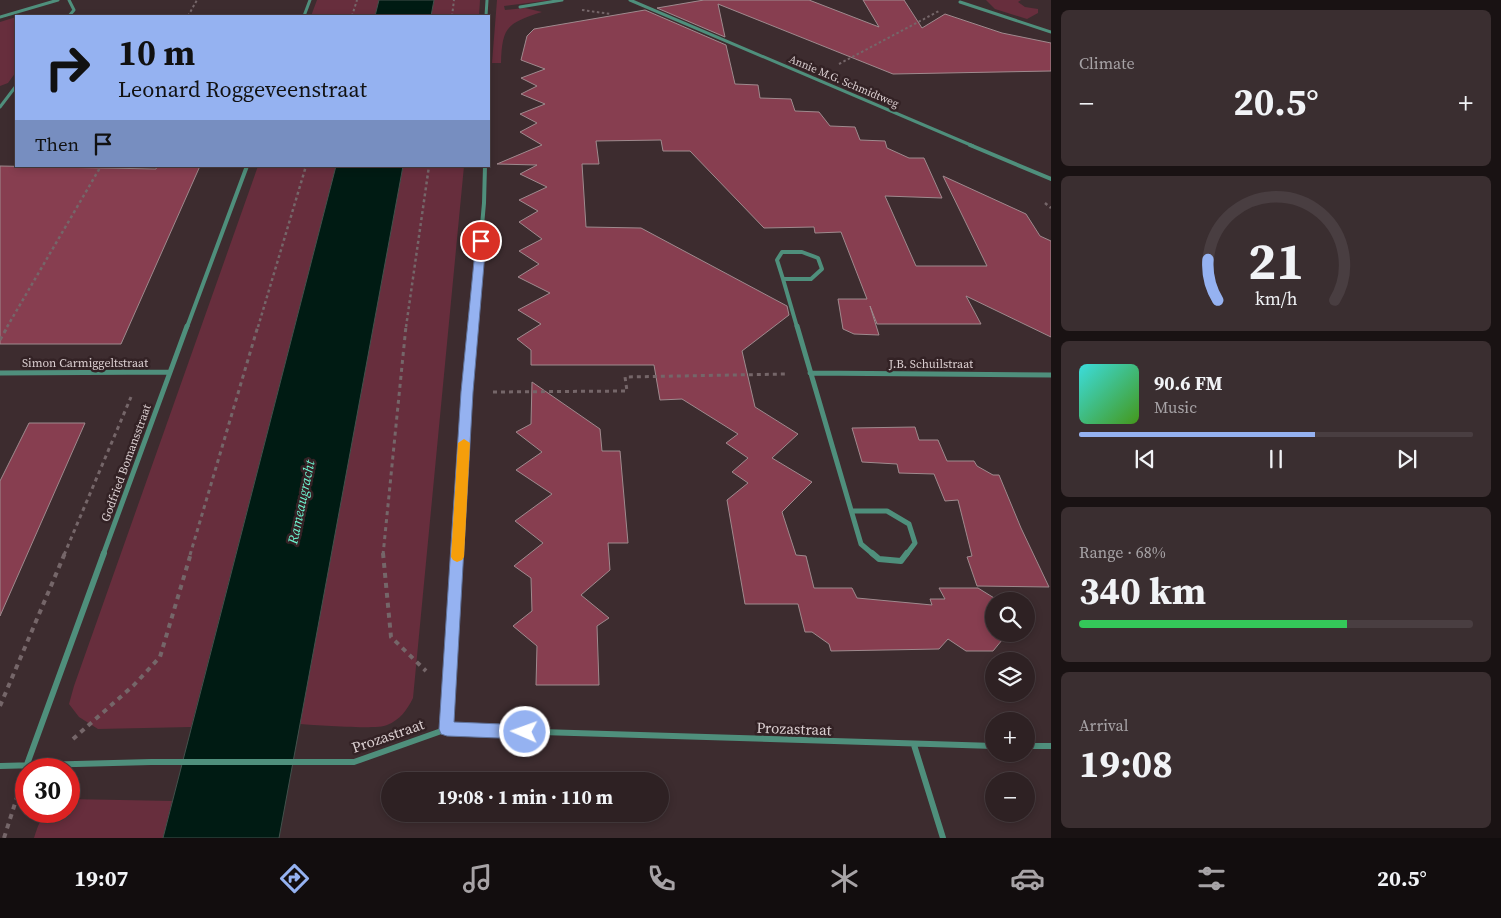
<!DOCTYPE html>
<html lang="en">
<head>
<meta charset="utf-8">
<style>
	body { margin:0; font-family:"Source Serif 4",serif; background:#3a2e30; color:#f1f3f6; height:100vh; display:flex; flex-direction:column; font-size:19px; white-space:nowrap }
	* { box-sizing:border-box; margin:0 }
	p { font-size:16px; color:#a7a3a6 }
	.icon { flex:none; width:28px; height:28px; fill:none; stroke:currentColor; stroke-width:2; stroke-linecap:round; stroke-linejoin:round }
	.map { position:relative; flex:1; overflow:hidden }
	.sheet { display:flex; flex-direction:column; gap:10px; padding:10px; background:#191213; width:450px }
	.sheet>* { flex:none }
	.top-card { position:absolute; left:15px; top:15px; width:475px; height:152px; border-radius:0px; box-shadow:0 2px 8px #0003,0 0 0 1px #493e41; background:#95b2f1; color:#111; overflow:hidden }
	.fabs { position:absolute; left:985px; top:592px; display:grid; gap:10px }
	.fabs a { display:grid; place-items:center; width:50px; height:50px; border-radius:50%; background:#2e2123; box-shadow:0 2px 8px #0003,0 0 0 1px #493e41; font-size:25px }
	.speed { position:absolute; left:15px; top:758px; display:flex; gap:10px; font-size:25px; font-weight:700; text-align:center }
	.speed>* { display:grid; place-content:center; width:65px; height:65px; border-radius:50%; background:#2e2123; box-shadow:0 2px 8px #0003,0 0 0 1px #493e41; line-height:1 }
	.speed .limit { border:8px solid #d22; background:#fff; color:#111 }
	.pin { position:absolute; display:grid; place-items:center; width:42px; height:42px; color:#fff; margin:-21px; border:2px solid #fff; border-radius:50%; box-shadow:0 1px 5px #0007 }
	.me { position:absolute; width:55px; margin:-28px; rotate:272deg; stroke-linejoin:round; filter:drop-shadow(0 0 4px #0008) }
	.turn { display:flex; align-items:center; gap:18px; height:105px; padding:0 20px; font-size:22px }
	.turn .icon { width:65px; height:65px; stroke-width:2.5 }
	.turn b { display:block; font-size:35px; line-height:42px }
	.then { display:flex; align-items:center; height:48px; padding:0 20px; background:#0003; gap:10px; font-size:19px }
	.big { font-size:38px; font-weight:700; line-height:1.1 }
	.sheet .widget { flex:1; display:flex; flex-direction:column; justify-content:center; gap:8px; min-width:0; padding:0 18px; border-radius:8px; background:#3a2e30 }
	.sheet .dial { align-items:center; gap:0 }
	.dial svg { height:130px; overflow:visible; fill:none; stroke:#493e41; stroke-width:7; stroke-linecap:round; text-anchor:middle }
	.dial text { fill:#f1f3f6; stroke:none }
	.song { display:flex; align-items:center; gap:15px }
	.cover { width:60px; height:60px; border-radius:8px; background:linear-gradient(135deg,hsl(180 70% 55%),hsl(100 70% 35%)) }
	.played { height:5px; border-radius:2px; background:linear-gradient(90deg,#95b2f1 60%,#493e41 60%) }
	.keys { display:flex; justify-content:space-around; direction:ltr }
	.heat { display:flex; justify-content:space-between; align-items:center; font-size:28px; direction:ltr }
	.charge { height:8px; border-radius:4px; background:linear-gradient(90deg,#34c759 68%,#493e41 0) }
	.trip { position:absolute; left:381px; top:772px; width:288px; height:50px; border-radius:25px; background:#2e2123; box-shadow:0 2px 8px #0003,0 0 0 1px #493e41; font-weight:700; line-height:50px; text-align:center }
	.tabs { display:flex; height:80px; justify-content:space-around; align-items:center; background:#120d0e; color:#a7a3a6 }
	.tabs .icon { width:35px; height:35px }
	.tabs .selected { color:#95b2f1 }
	.tabs b { font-size:22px; color:#f1f3f6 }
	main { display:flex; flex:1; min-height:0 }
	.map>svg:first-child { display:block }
</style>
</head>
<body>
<main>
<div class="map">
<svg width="1051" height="838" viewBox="0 0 1051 838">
	<rect width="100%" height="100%" fill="#3d2c2f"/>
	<path fill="#672e3d" d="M317,0H379L375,16H311Z
		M434,0H480L479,16H431Z
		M497,0H551L504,6L505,10L525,8L542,12C507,23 502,27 501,63H492Z
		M986,0H1021L1018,2L1025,7L1038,9V13L1027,19L995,9Z
		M16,17V72L8,83L0,86V22Z
		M258,166H336L191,727L98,729L79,717L69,704L74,686Z
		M403,166H464L413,698C407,710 400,720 387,725C378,730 314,725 298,724Z
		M69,799L172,801L163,838H34C42,814 43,811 69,811Z"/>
	<path fill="#001b13" stroke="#42514c" d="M379,0H434L431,16H375Z
		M336,166H403L279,838H163Z"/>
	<path fill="#873e50" stroke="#9f8a8e" d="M704,0H809L879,27L863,0H904L922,28L945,14L1002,33L1051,43V71L893,74L718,4L725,37L657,8Z
		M645,10L726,45L735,84L758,85L760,98L791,99L795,111L819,112L830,126L855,127L860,140L885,141L887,148L909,158H924L942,198L885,196L916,266H987L943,176L1026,214L1040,236L1051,241V337L966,296L981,324H877L870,306L879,335L854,334L843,329L838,299H867L841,232L815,233L814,227L764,228L690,151H663L661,140L596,141L599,164H582L586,227L641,228L787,306L789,315L742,351L755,407L798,434L772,458L812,482L782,512L796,555L806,556L814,588H852L857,598L932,605L930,599H945L939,588H978L999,601H994V634H1007L993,651H966L948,639L939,649L831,651L829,644L812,632H805L798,604H745L727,500L748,483L732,472L748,458L726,443L738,434L682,399L660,400L654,365H531V350L517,339L541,324L518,310L550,293L518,277L539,264L519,251L542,239L519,222L538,211L519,200L547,187L520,174L537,165L497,164L542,145L520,132L537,123L520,114L545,104L521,94L537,86L521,78L545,69L521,60L527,36L534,29Z
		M0,166L156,169L157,166H200L121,344H0Z
		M532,382L600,429L602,451H620L628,543H608L610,570L581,595L609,618L597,626L599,685H536L537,646L513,626L532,611L531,578L514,566L543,543L515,521L552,494L516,470L542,452L516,432L531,424Z
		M29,423H85L0,616V481Z
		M915,427L919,440H938L947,461H974L977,466L993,475H999L1021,528L1049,587L977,586L967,557L972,556L958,500L945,501L934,474L899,473L897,464L862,462L852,428Z"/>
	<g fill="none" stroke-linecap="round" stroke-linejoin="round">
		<path stroke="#756669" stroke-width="2" stroke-dasharray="2.5 2.5" stroke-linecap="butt" d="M582,10L611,14
			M188,16L197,0
			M352,16L357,0
			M452,16L454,0
			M839,64L939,11"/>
		<path stroke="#756669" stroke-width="2.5" stroke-dasharray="3 3" stroke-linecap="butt" d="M1045,203L1051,208
			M7,327L101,166
			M258,327L306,166
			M406,327L429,166"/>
		<path stroke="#756669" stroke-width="3" stroke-dasharray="4 4" stroke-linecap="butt" d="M0,340L8,326
			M493,392L627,391L625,377L787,374
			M64,555L131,397
			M190,555L258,326
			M383,555L406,326"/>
		<path stroke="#756669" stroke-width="4" stroke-dasharray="5 5" stroke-linecap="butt" d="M383,553L391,637L426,671
			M0,706L65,553
			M73,739L134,685L160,657L191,553
			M4,838L19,791"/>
		<path stroke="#4f8f7c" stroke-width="3" d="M69,0L74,10L69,16
			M630,0L973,146
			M960,2L1051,32
			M520,7L562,0
			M304,16L310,0
			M486,16L487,0
			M0,17L58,0
			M0,107L16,86"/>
		<path stroke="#4f8f7c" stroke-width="4" d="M970,145L1051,179
			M782,252H802L818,258L822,269L811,279H783L777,260Z
			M783,279L797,327
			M187,327L247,166
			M473,327L484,203L485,166"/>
		<path stroke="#4f8f7c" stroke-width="5" d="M797,326L861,544L874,555
			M0,373L170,372
			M810,373L1051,375
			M852,511H887L909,524L915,543L906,555
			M103,555L187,326
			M457,555L473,326"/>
		<path stroke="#4f8f7c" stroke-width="6" d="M872,553L879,559L901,561L907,553
			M447,729L457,553
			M914,745L943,838
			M1026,746H1051
			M0,766L151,762H354L447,729L994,746
			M26,767L104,553"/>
	</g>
	<path fill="#95b2f1" stroke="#61749d" d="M481,238L486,241L473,392L454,722L525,725L530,727L532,732L530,737L525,739L447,736L441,734L439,729L461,392L476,241Z"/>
	<path fill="#f59e0b" d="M464,439L470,443L464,557L462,560L457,562L453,560L451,557L458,443Z"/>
	<g text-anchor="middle" stroke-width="5" stroke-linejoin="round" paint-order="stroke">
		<g font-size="11" fill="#dbcfd1" stroke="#332225">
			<text transform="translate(844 81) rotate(23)" y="4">Annie M.G. Schmidtweg</text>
		</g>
		<g font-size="12" fill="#dbcfd1" stroke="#332225">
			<text x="85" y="367">Simon Carmiggeltstraat</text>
			<text x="931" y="368">J.B. Schuilstraat</text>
			<text transform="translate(126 463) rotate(-70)" y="4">Godfried Bomansstraat</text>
		</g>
		<g font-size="14" font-style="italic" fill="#6ef7d1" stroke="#332225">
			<text transform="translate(301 502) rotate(-78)" y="5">Rameaugracht</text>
		</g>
		<g font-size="15" fill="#dbcfd1" stroke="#332225">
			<text transform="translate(794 729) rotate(2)" y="5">Prozastraat</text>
			<text transform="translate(388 736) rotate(-19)" y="5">Prozastraat</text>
		</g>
	</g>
</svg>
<div class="fabs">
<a><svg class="icon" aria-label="search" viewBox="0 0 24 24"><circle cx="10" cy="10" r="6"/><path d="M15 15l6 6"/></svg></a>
<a><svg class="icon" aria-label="layers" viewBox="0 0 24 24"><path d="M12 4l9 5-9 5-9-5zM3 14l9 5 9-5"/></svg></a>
<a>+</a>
<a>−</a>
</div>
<div class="speed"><div class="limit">30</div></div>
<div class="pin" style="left:481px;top:241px;background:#d93025"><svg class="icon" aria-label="arrive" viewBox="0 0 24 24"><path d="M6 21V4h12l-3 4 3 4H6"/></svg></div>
<svg class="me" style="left:525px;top:732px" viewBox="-20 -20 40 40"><circle r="17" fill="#95b2f1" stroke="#fff" stroke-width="3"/><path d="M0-11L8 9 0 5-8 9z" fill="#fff"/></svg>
<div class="trip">19:08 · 1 min · 110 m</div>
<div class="top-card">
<div class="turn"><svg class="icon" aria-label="right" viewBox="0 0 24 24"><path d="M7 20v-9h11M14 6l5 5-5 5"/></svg><div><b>10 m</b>Leonard Roggeveenstraat</div></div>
<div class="then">Then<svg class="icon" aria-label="arrive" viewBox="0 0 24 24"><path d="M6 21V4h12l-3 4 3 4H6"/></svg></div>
</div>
</div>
<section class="sheet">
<div class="widget"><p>Climate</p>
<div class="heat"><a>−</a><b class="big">20.5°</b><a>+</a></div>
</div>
<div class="widget dial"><svg viewBox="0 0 100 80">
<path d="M14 69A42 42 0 1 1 86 69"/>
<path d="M14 69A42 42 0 0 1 8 44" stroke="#95b2f1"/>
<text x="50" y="56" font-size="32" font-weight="700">21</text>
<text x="50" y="72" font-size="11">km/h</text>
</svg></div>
<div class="widget">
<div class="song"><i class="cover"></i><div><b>90.6 FM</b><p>Music</p></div></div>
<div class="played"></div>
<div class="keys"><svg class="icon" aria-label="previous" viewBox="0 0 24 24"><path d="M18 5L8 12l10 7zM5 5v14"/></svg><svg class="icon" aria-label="pause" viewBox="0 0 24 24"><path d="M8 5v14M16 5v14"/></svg><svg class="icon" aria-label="next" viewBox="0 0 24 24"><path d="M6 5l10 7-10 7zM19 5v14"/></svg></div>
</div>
<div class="widget"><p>Range · 68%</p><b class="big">340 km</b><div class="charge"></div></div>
<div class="widget"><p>Arrival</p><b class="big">19:08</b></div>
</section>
</main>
<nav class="tabs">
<b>19:07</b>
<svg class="icon selected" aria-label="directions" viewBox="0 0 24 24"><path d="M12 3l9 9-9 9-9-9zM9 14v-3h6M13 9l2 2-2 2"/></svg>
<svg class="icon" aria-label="music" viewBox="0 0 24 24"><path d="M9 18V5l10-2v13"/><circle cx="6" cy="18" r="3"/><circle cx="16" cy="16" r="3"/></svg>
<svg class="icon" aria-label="phone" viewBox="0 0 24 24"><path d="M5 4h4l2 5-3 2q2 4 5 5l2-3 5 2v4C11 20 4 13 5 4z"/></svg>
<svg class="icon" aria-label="climate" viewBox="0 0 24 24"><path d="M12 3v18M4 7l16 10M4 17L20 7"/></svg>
<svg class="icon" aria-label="car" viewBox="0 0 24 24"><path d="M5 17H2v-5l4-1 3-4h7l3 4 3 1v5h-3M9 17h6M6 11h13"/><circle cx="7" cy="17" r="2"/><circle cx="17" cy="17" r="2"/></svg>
<svg class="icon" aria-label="filters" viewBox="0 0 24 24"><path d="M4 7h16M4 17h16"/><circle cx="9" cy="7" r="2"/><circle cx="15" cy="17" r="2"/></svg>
<b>20.5°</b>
</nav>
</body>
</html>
